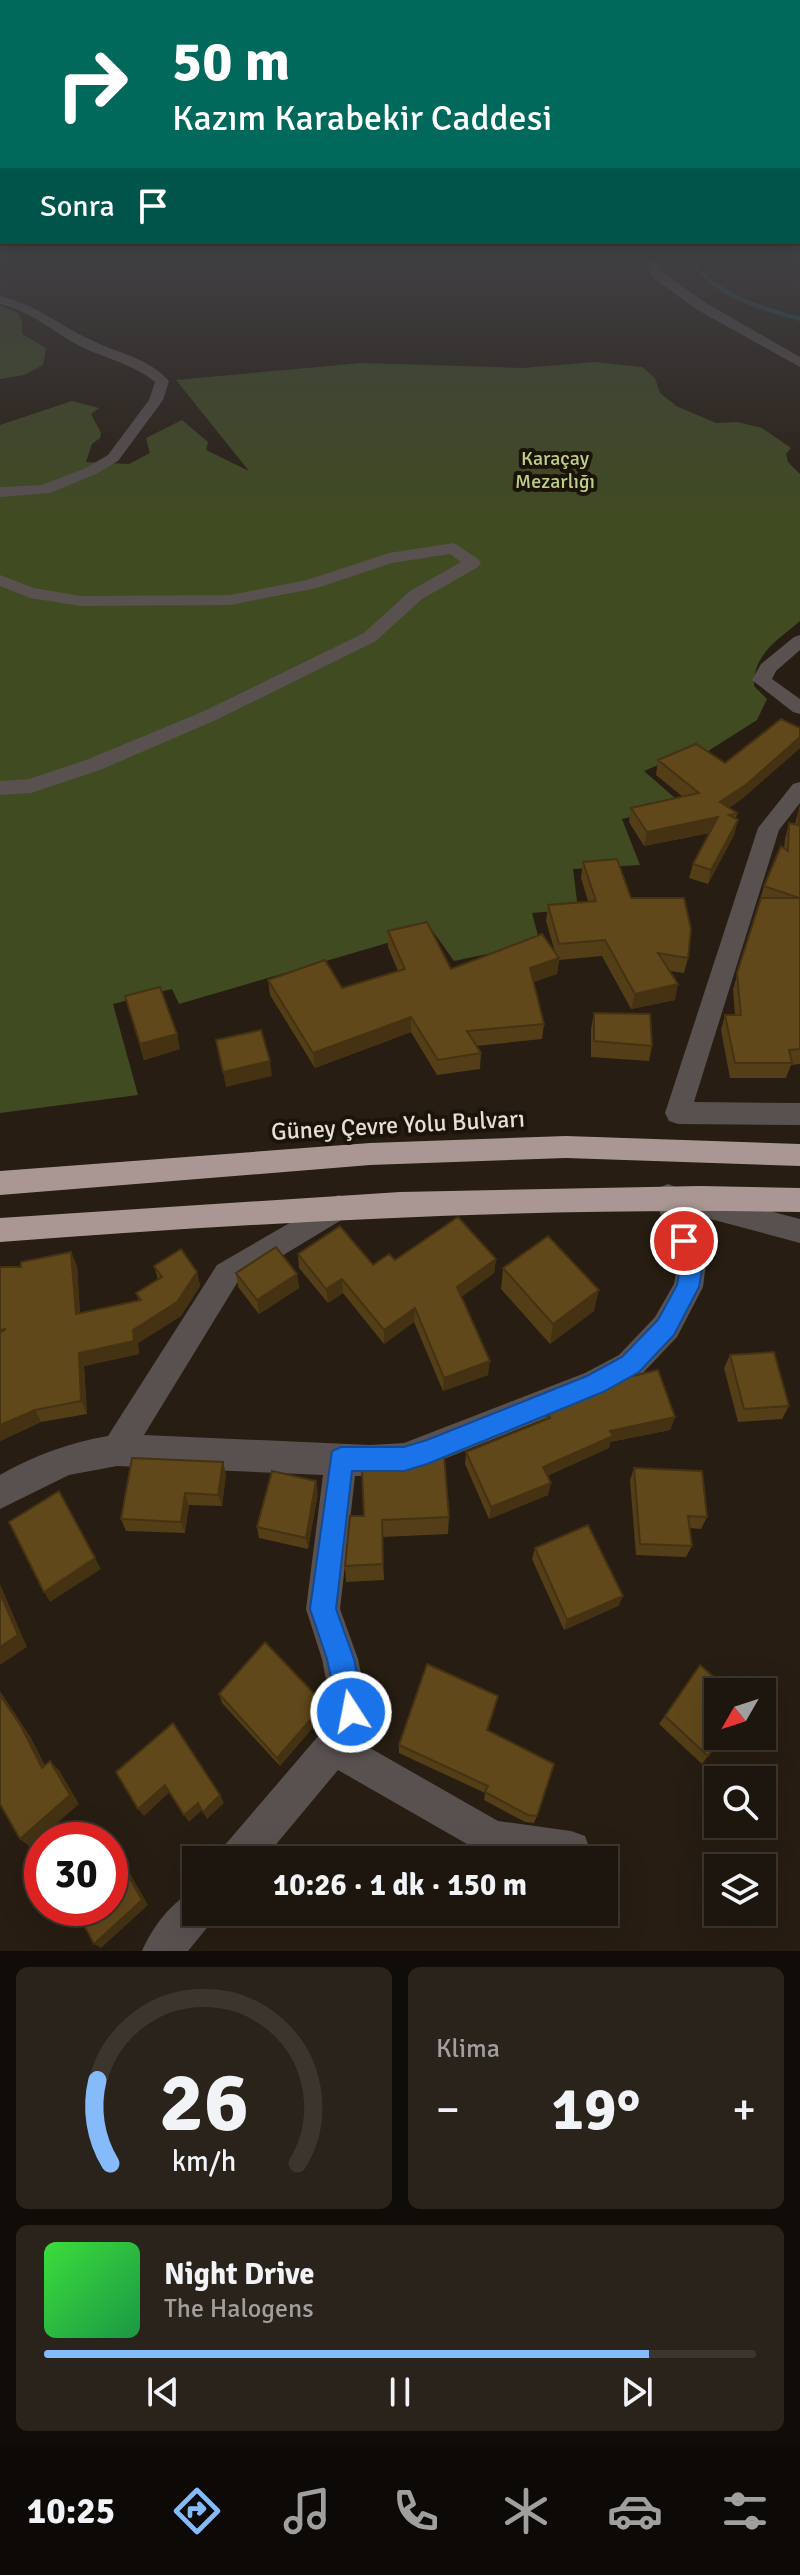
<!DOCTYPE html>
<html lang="tr">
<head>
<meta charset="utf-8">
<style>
	body { margin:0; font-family:Signika,sans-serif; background:#2a231c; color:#f1f3f6; height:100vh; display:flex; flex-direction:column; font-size:30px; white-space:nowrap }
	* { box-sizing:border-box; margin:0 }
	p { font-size:26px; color:#a09f9e }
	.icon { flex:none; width:44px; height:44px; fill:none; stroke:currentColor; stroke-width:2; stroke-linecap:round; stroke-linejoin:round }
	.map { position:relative; height:1951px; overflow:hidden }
	.panel { display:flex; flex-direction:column; gap:16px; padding:16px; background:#100c08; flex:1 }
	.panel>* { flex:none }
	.guide { position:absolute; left:0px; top:0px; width:800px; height:244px; box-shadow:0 8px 32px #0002,0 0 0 2px #3b352e; background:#00695c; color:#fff; overflow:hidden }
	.needle { width:52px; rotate:231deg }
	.tools { position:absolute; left:704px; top:1678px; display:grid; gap:16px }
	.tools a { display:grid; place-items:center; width:72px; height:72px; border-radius:0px; background:#1d160e; box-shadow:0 8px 32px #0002,0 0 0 2px #3b352e; font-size:40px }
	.speed { position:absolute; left:24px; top:1822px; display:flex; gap:16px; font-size:40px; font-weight:700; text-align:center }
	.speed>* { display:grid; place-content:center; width:104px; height:104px; border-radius:50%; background:#1d160e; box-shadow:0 8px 32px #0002,0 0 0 2px #3b352e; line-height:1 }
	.speed .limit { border:12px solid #d22; background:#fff; color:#111 }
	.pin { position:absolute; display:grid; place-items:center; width:68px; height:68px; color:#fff; margin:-34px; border:4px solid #fff; border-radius:50%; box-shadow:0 2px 8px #0007 }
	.me { position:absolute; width:88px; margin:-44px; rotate:349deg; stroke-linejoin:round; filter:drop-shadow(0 0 6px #0008) }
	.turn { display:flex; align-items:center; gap:28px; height:168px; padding:0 40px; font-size:36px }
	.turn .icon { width:104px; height:104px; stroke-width:2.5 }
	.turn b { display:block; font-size:56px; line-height:68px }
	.then { display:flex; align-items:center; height:76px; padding:0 40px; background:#0003; gap:16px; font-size:30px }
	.big { font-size:60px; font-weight:800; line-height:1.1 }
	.panel .widget { flex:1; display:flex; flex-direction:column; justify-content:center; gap:12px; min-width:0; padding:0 28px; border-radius:12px; background:#2a231c }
	.panel .dial { align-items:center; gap:0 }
	.dial svg { height:208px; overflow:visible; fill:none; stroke:#3b352e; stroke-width:7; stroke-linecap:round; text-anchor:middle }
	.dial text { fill:#f1f3f6; stroke:none }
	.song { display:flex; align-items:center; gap:24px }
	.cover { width:96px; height:96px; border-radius:12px; background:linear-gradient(135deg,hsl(120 70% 55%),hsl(140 70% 35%)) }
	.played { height:8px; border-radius:4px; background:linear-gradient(90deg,#85bbfb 85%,#3b352e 85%) }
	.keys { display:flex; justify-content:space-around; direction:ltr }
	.heat { display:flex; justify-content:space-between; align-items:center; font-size:44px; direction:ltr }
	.panel .tiles { flex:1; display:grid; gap:16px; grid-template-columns:1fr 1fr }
	.widget:last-child { grid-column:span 2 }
	.trip { position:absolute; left:182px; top:1846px; width:436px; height:80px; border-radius:0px; background:#1d160e; box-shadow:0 8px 32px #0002,0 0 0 2px #3b352e; font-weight:800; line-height:80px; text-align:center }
	.tab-bar { display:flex; height:128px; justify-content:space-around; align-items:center; background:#0c0906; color:#a09f9e }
	.tab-bar .icon { width:56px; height:56px }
	.tab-bar .active { color:#85bbfb }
	.tab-bar b { font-size:36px; color:#f1f3f6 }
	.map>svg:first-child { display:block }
</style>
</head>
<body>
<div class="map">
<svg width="800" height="1951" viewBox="0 0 800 1951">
	<rect width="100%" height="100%" fill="#271d12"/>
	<path fill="#404b21" d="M0,306L17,312L22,321V334L46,348L43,365L24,375L0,379Z
		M594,362L642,367L655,378L660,393L676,406L716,423L737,422L762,428L791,448L786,454L788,462L800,474V621C778,640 753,654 754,686L767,699L757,720L705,753L696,749L644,771L675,798L669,808L622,819L640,865L573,869L578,909L532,913L540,943L454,961L432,930L179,1004L172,989L113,1004L138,1095L0,1113V425L72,401L99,408L91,414L101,433L100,438L92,444L86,462L129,464L150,453L146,438L182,420L208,442L206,450L249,471L176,380L361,363L523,368Z"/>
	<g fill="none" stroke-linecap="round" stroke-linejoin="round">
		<path stroke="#1b5057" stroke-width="4" d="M688,256C713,295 757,307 800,319"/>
		<path fill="#595150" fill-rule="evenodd" d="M644,256H656L662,272L706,303L800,357V367L696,309L652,277Z
			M0,296C35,304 59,325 91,340C117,353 149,358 169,381L163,400L118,461L96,474L50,493L0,497V487L42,485L86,468L108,455L149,400L155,382C133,364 107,359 82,347C54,333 32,311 0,304Z
			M454,543L478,559L481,563L478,567L422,599L376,641L216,720L100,770L31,793L0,795V781L29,779L86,760L202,712L364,633L410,591L461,562L450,554L392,563L317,588L230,605L81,606L30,598L0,586V575L34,588L81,596L230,595L307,580L389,553Z
			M800,635V650L776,671L772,679L800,699V714L793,712L752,680L761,664L794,637Z
			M800,782V803L779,830L694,1102L800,1103V1125L678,1124L669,1121L665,1113L758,828L793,784Z
			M668,1184L678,1188L683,1198L694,1191L800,1219V1243L688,1213L706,1263L703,1287L677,1337L641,1375L606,1394L404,1475L355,1476L340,1609L358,1659L369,1712L356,1740L498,1821L571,1831L585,1836L590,1850L586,1860L493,1859L338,1770L263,1860H219L224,1846L320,1734L332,1710L322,1659L306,1609L323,1475L117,1466L69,1475L0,1509V1475C35,1455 68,1443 108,1436L217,1265L338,1195L348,1198L352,1207L348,1216L237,1283L144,1435L370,1445L404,1443L585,1373L619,1355L655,1317L674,1284L678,1263L654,1196L658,1188Z
			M196,1890V1912H215L210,1924L188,1951H142C152,1928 172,1900 196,1890Z"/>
		<path fill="#aa9793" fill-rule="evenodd" d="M566,1136L800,1144V1166L566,1158L370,1165L0,1195V1171L370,1143Z
			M700,1186L800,1188V1212C533,1207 267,1222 0,1242V1218L400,1192Z"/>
	</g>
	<path fill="#533e17" d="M800,728V748L743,798L729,808L737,813L736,819L738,820L734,835L708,884L689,878L693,864L710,833L644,846L629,822L631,808L683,797L656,775L658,760L725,763Z
		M800,805V1064L791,1065L786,1078H730L721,1030L725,1015H735L733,989L764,886L784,848L785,839L789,823L795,824Z
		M583,862L631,898L688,958L684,973L670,971L675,1000L631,1009L602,956L559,960L557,974L533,982L544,1024L542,1039L476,1046L481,1053L480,1069L437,1075L411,1032L315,1068L270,995L268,980L342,988L398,971L388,947V931L451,969L555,952L546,921L548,905L588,901L581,878Z
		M125,996L180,1049L144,1060Z
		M594,1013L652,1046L649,1061L591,1057V1029Z
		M71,1252L77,1266L80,1313L139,1301L136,1293L158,1280L154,1266L197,1272L200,1286L181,1316L138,1343L139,1354L84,1366L87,1414L41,1422L0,1441V1267H21Z
		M298,1254L373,1265L395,1260L496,1259L494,1273L461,1297L488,1375L443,1391L414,1322L384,1344L343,1293L328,1303L299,1268Z
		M503,1268L594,1311L550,1344L501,1289Z
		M236,1273L297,1274L299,1288L259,1314L238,1287Z
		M730,1355L789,1406L782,1419L738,1422L724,1368Z
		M546,1411L675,1417L670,1430L610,1442L609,1448L547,1476L548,1495L489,1519L465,1464L466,1452L545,1420Z
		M634,1468L707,1517L701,1529L690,1528L692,1546L686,1557L636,1555L630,1480Z
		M226,1474L222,1506L189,1505L185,1533L126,1531L121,1519Z
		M318,1493L308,1549L259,1538L257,1527Z
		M350,1516L449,1517L448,1534L382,1537L384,1580L346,1582L345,1566Z
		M535,1548L623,1596L618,1606L564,1630L532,1559Z
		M700,1665L708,1756L702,1764L659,1724Z
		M219,1694L325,1713L280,1766L222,1703Z
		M496,1705L488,1730L537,1816L534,1823L525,1822L484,1800L485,1793L399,1753V1745Z"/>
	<path fill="#443213" d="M800,737V748L743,798L716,817L720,802Z
		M718,817L714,832L644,846L647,832Z
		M738,820L734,835L708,884L711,870Z
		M559,958L557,974L528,983L530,968Z
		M678,984L675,1000L631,1009L635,994Z
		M411,1017V1032L315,1068L313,1053Z
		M177,1034L180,1049L144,1060L140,1044Z
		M270,1061L272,1076L226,1087L223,1072Z
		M71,1252L77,1266L81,1328L76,1314Z
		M496,1259L494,1273L456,1301L457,1287Z
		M197,1272L200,1286L181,1316L138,1343L139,1354L84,1366L87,1414L81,1401L79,1353L133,1330Z
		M297,1274L299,1288L259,1314L257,1300Z
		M342,1279L343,1293L328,1303L326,1289Z
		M599,1290L594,1311L550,1344L553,1324Z
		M415,1308L414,1322L384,1344V1330Z
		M490,1361L488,1375L443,1391L444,1378Z
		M35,1410L41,1422L0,1441V1425Z
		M675,1417L670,1430L610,1442L609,1448L540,1479L543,1467L610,1431Z
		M223,1462L226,1474L222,1506L218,1495Z
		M316,1481L318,1493L308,1549L306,1538Z
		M551,1483L548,1495L489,1519L491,1507Z
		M185,1493L189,1505L185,1533L181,1522Z
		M95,1558L101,1569L50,1602L44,1592Z
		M0,1584L27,1647L0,1665Z
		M623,1596L618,1606L564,1630L567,1620Z
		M0,1691L30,1736L51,1777L42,1768L0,1695Z
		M324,1704L325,1713L280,1766L277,1758Z
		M50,1761L59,1770L79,1804L30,1847L20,1839Z
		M165,1785L170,1792L144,1816L138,1809Z
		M220,1795L224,1803L207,1819L203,1812Z
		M198,1803L202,1810L189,1822L184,1815Z
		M118,1857L124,1863L148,1905L101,1948L94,1944Z"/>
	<path fill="#61481b" stroke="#443213" stroke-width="2" d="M781,719L800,728V737L747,784L720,802L737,813L729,815L738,820L711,870L693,864L718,817L647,832L631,808L699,793L658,760L696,744L725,763Z
		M800,810V1049L789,1050L792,1063H735L725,1015H741L737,973L761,898H799L764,886L781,846L788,851L789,823L798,825Z
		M617,859L631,898H684L691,929L688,958L658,953L678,984L635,994L605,940L559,944L548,905L596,901L583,862Z
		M427,922L451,969L542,934L559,958L530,968L544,1024L467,1031L481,1053L438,1060L411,1017L313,1053L268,980L325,960L342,988L405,969L388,931Z
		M160,987L177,1034L140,1044L125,996Z
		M594,1013L650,1014L652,1046L594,1041Z
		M261,1030L270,1061L223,1072L216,1040Z
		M458,1217L496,1259L457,1287L490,1361L444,1378L415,1308L384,1330L342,1279L326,1289L298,1254L340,1226L373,1265L389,1254L395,1260Z
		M548,1236L599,1290L553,1324L503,1268Z
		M276,1247L297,1274L257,1300L236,1273Z
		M181,1249L197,1272L177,1302L133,1330L134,1341L79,1353L81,1401L35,1410L0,1425V1333L6,1329L0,1330V1267H21V1262L71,1252L76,1314L141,1300L136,1293L162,1277L154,1266Z
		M774,1352L789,1406L744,1409L730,1355Z
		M658,1370L675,1417L610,1431L613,1436L543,1467L551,1483L491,1507L466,1452L550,1418L546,1411L624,1378Z
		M444,1455L449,1517L382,1520L383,1564L345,1566L350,1516H364L362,1470L387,1469L386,1461Z
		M132,1458L223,1462L218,1495L185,1493L181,1522L121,1519Z
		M634,1468L702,1471L707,1517L688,1516L692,1546L640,1544Z
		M272,1471L316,1481L306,1538L257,1527Z
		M59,1491L95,1558L44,1592L9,1522Z
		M588,1525L623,1596L567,1620L535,1548Z
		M0,1593L18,1635L0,1647Z
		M265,1642L324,1704L277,1758L219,1694Z
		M427,1664L498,1696L487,1730L554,1764L537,1816L528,1815L485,1792L488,1786L399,1745Z
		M700,1665L731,1692H718V1736H721L708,1756L665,1716Z
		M0,1695L21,1726L42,1768L50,1761L70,1795L20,1839L0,1804Z
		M173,1723L220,1795L203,1812L198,1803L184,1815L165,1785L138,1809L116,1772Z
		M118,1857L142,1900L94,1944L75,1908H110V1864Z"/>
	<linearGradient id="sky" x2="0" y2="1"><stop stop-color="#15100a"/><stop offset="0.48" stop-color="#414044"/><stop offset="1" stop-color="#414044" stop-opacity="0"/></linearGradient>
	<rect width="800" height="529" fill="url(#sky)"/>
	<path fill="#1a73e8" stroke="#114b97" stroke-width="2" d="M684,1231L691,1234L703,1263L699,1287L674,1335L639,1372L603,1392L427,1464L404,1471H352L336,1609L354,1659L365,1712L361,1722L351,1726L341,1722L327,1659L310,1609L332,1451L341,1447H404L427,1440L587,1376L622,1357L658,1320L677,1285L681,1263L673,1241L676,1234Z"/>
	<g text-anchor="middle" stroke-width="8" stroke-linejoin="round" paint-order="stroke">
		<g font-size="20" fill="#bcd187" stroke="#1d1409">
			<text x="555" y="465">Karaçay<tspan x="555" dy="23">Mezarlığı</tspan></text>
		</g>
		<g font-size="24" fill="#e6dfd8" stroke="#1d1409">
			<text transform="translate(398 1125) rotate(-3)" y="8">Güney Çevre Yolu Bulvarı</text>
		</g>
	</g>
</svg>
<div class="tools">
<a><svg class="needle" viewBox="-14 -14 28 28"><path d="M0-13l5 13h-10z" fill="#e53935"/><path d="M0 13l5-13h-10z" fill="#a09f9e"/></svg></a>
<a><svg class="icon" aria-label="search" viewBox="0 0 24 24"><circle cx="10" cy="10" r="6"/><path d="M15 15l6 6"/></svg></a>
<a><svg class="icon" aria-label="layers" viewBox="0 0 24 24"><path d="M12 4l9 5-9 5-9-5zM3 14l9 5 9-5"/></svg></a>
</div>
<div class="speed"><div class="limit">30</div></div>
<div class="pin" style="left:684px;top:1241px;background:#d93025"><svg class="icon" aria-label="arrive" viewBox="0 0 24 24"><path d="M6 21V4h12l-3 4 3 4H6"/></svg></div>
<svg class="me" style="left:351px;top:1712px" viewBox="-20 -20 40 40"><circle r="17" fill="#1a73e8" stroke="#fff" stroke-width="3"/><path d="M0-11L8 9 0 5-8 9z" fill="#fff"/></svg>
<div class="trip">10:26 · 1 dk · 150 m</div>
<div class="guide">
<div class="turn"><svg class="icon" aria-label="right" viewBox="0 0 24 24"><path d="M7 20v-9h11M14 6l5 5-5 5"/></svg><div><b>50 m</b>Kazım Karabekir Caddesi</div></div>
<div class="then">Sonra<svg class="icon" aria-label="arrive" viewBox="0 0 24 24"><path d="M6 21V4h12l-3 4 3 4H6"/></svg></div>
</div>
</div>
<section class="panel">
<div class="tiles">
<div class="widget dial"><svg viewBox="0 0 100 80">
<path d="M14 69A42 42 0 1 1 86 69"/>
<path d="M14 69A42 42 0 0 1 9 37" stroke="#85bbfb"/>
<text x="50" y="56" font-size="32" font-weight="700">26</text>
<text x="50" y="72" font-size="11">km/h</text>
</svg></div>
<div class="widget"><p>Klima</p>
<div class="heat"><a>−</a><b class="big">19°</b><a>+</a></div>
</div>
<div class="widget">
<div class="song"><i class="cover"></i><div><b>Night Drive</b><p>The Halogens</p></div></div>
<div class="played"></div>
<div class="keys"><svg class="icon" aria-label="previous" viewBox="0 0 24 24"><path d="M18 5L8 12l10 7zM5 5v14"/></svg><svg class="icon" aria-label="pause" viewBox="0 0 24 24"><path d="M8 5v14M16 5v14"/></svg><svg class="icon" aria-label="next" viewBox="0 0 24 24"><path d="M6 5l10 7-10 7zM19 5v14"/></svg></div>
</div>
</div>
</section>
<nav class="tab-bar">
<b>10:25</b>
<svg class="icon active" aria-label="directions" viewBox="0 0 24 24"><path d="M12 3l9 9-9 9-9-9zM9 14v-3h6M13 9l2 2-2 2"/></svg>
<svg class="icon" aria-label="music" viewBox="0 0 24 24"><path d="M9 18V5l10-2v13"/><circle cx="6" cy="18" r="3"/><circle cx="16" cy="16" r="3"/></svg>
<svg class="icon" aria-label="phone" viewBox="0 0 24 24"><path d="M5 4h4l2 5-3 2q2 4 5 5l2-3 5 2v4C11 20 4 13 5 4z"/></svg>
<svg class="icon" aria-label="climate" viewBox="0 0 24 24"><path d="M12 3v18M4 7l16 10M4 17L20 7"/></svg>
<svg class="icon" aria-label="car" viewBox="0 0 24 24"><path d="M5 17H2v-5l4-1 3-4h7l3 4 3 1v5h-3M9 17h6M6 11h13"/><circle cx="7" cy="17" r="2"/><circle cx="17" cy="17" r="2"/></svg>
<svg class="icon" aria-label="filters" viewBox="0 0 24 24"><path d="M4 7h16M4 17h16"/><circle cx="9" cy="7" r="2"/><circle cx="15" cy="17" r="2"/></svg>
</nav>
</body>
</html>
